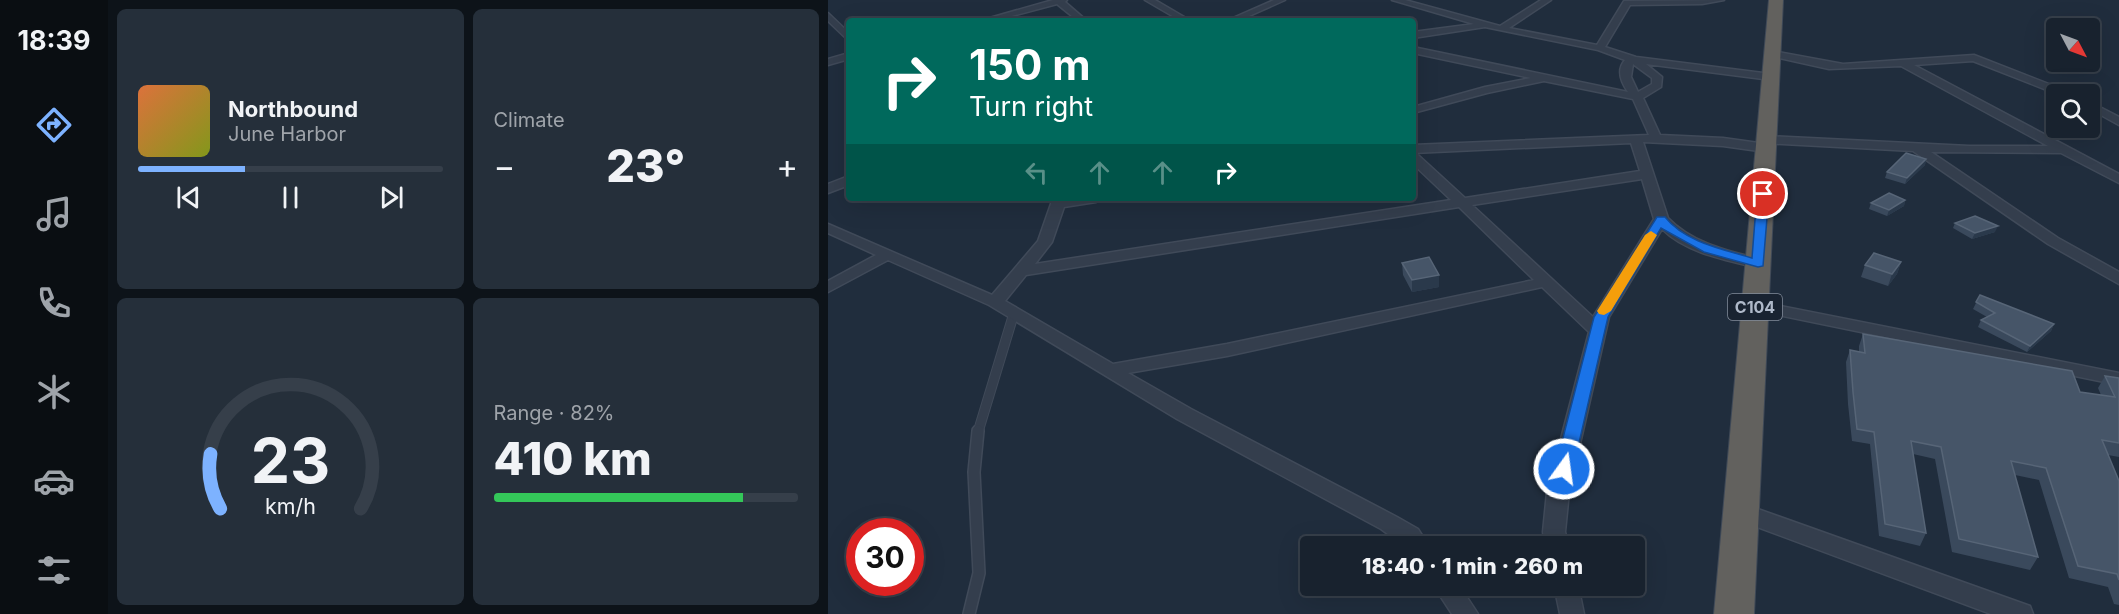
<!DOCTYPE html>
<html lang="en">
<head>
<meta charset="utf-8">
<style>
	body { margin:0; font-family:Inter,sans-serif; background:#252f3a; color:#f1f3f6; height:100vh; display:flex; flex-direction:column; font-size:22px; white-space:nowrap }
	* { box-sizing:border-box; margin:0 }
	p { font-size:20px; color:#9fa4aa }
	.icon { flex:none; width:33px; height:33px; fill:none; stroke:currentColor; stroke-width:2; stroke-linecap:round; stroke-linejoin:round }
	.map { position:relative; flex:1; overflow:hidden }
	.sheet { display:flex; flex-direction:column; gap:9px; padding:9px; background:#0d1319; width:720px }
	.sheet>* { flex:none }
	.banner { position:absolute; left:18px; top:18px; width:570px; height:183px; border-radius:6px; box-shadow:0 6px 24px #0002,0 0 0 2px #363f4a; background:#00695c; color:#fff; overflow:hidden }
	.needle { width:39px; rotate:131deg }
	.tools { position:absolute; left:1218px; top:18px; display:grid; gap:12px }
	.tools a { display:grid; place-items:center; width:54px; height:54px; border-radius:6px; background:#18222e; box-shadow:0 6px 24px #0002,0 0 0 2px #363f4a; font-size:30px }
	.speed { position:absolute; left:18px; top:518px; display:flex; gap:12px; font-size:30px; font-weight:700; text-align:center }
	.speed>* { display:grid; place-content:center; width:78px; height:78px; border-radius:50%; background:#18222e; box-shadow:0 6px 24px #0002,0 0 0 2px #363f4a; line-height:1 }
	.speed .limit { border:9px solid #d22; background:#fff; color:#111 }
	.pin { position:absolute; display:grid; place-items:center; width:51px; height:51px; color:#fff; margin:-26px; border:3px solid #fff; border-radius:50%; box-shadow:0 2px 6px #0007 }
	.me { position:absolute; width:66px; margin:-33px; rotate:14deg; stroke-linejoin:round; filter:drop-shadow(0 0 4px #0008) }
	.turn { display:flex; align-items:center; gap:21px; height:126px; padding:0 24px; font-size:27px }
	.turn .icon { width:78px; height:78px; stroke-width:2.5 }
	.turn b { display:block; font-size:42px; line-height:51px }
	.lanes { display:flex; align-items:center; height:57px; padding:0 24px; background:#0003; justify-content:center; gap:30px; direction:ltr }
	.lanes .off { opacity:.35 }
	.big { font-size:45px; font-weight:800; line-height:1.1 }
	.sheet .card { flex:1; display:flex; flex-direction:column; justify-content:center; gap:9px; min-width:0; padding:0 21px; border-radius:9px; background:#252f3a }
	.sheet .dial { align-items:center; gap:0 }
	.dial svg { height:156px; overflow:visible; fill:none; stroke:#363f4a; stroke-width:7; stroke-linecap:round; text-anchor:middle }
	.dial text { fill:#f1f3f6; stroke:none }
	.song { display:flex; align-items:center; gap:18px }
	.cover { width:72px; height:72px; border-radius:9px; background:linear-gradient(135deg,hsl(20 70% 55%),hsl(70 70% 35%)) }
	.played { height:6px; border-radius:3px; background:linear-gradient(90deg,#7db2ff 35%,#363f4a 35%) }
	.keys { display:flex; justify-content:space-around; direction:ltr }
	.heat { display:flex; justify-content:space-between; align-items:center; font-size:33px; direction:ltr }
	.charge { height:9px; border-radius:4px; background:linear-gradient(90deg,#34c759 82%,#363f4a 0) }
	.sheet .tiles { flex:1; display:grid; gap:9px; grid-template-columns:repeat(2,1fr) }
	.trip { position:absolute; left:472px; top:536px; width:345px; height:60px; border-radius:6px; background:#18222e; box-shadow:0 6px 24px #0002,0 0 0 2px #363f4a; font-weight:800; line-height:60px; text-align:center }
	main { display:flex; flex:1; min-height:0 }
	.tabs { display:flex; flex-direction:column; width:108px; justify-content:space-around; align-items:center; background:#0a0e12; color:#9fa4aa }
	.tabs .icon { width:42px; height:42px }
	.tabs .current { color:#7db2ff }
	.tabs b { font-size:27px; color:#f1f3f6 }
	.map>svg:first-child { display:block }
</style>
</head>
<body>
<main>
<nav class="tabs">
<b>18:39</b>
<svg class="icon current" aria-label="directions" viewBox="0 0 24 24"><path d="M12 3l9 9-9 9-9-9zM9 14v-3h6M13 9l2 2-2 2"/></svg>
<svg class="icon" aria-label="music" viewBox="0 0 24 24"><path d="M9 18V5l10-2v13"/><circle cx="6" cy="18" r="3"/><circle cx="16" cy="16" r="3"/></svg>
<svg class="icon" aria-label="phone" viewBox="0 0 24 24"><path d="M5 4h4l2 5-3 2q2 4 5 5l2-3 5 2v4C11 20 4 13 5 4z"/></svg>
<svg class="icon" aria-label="climate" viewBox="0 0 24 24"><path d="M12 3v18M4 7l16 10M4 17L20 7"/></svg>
<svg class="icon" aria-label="car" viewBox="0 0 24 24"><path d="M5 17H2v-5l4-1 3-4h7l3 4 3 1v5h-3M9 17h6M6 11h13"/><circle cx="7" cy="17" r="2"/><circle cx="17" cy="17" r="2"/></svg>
<svg class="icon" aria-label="filters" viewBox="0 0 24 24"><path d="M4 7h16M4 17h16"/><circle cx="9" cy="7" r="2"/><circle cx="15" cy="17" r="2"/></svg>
</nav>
<section class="sheet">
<div class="tiles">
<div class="card">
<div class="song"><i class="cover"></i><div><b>Northbound</b><p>June Harbor</p></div></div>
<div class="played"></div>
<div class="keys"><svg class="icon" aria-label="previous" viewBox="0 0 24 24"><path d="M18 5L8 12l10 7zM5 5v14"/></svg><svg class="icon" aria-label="pause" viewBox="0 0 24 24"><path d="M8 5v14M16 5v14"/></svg><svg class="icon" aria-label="next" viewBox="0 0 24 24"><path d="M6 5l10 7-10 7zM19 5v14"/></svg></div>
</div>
<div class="card"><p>Climate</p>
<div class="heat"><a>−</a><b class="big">23°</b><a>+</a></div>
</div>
<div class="card dial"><svg viewBox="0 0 100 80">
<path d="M14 69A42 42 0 1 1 86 69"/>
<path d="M14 69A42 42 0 0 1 9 41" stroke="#7db2ff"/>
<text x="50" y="56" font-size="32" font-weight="700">23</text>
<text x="50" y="72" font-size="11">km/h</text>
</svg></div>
<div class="card"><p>Range · 82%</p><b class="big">410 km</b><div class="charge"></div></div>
</div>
</section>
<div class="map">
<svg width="1291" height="614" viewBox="0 0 1291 614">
	<rect width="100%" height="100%" fill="#202d3d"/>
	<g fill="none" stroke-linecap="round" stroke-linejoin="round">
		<defs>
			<path id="service-far1" d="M150,432L186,313"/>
			<path id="service" d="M141,614L151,573L146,472L150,431"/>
			<path id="minor" d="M225,0H239L237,2L259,21H250L229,4L165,21H151Z
				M317,0H327L363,21H353Z
				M446,0H457L410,21H398Z
				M564,0H577L672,26L713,0H723L681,28L769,45L796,1L896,0L874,4L802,5L777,47L808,57L943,74L948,77L943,80L818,64L834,77L833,87L815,98L832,135L895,138L938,144L944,148L938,152L895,146L815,142L840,218C865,244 901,251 935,260L938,263L930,268C898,260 858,253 834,229L781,317L741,492L737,532L741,546H717L715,532L719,492L761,332L714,287L399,356L300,373L363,409L569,517L590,529L601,546H576L553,529L349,419L161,305L60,260L0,292V281L48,255L0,233V224L164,295L210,241L225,198H275L268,202L236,207L224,242L207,264L623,200L585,164V153L589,154L637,198L812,171L803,143L585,153V145L821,135L805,99L716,81L659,93L585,113V107L657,87L703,78L585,53V47L800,92C793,82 788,70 797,60L770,50L657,27L585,38V32L646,24ZM805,64L824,78V84L810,92L803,77ZM814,179L826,219L765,317L644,205ZM631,207L706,280L399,344L285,364L177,301L198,275Z
				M0,13L21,33V41L0,21Z
				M945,51L1015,64L1146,55L1241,92L1242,94H1229L1145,61L1086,65L1291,174V183L1233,153L1103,152L1230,238L1291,272V284L1220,244L1085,151L935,143V137L939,136L1141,146H1220L1073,66L1001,69L942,56V52Z
				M21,53V59L0,65V59Z
				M1262,102L1291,117V125L1262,109Z
				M21,176V185L0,193V184Z
				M927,301L1291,373V385L921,309L919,306L921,303Z
				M913,503L1202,606L1205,614H1163L905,518L902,512L905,506Z
				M605,585H631L650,614H624Z
				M726,585H750L756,614H732Z"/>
			<path id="trunk" d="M941,0H955L926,614H886Z"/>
		</defs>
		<use href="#service-far1" stroke="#404a59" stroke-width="11"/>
		<use href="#service" stroke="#404a59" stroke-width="14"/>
		<use href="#minor" stroke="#404a59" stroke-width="3"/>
		<use href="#trunk" stroke="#3f4957" stroke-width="2"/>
		<use href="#service-far1" stroke="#343e4d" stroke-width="9"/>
		<use href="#service" stroke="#343e4d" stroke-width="11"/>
		<use href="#minor" fill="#343e4d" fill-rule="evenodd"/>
		<use href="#trunk" fill="#62615e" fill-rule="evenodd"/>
	</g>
	<path fill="#3a495c" d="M1098,159L1097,165L1077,184L1057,178L1059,172Z
		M1077,200L1076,206L1059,216L1041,209L1043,203Z
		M1127,223L1167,232L1144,239L1125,228Z
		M1073,262L1069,274L1060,286L1033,277L1037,265Z
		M574,263L611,275V287L584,292L575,275Z
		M1152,295L1226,324L1223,331L1199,352L1150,327L1153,320L1159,317L1145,309Z
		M1035,334L1252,392L1273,395L1270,388L1277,376L1291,378V457L1280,455L1291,481V605L1286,604L1280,587L1241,578L1211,480L1187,475L1210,557L1202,570L1124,552L1107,459L1085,454L1098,533L1092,546L1051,536L1042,444L1024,441L1020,404L1018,362L1022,350L1031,352V346Z"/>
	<path fill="#2a394b" d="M1098,159L1097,165L1077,184L1079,178Z
		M1077,200L1076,206L1059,216L1061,210Z
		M1170,226L1167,232L1144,239L1147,233Z
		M1073,262L1069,274L1060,286L1064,274Z
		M611,275V287L584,292V280Z
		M1226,324L1223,331L1199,352L1202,346Z"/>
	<path fill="#465568" stroke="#576577" stroke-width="1.5" d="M1078,153L1098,159L1079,178L1059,172Z
		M1061,193L1077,200L1061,210L1043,203Z
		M1147,216L1170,226L1147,233L1127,223Z
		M1046,253L1073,262L1064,274L1037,265Z
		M601,257L611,275L584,280L574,263Z
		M1152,295L1226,324L1202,346L1153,320L1167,313L1148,302Z
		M1035,334L1244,371L1252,392L1287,397L1277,376L1291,378V443L1274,440L1291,481V580L1289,574L1250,566L1218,468L1183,461L1210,557L1131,539L1113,447L1083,441L1098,533L1057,524L1046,432L1029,429L1025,392L1022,350L1037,353Z"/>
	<path fill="#1a73e8" stroke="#114b97" stroke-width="1.5" d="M935,191L941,194L935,266L930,267L876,252L833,228L780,317L745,469L742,473L736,475L730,473L727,469L766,317L829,217H837C857,242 894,249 924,258L929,194Z"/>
	<path fill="#f59e0b" d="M823,231L829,235L783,311L776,315L771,314L769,311L817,235Z"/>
	<g text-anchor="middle" stroke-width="6" stroke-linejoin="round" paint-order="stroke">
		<rect fill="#192331" stroke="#828c9b" stroke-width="1.5" x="900" y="294" width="54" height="26" rx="4.5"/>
		<g font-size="16" font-weight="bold" fill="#afb9c9">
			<text x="927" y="313">C104</text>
		</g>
	</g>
</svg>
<div class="tools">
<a><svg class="needle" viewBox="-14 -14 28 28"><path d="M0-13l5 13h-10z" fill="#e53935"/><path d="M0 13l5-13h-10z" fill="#9fa4aa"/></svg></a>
<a><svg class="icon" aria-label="search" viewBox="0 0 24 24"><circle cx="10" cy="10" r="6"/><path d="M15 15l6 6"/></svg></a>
</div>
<div class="speed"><div class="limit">30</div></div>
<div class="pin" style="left:935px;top:194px;background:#d93025"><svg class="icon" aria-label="arrive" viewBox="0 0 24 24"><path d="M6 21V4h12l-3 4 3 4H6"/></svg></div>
<svg class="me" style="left:736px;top:469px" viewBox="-20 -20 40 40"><circle r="17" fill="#1a73e8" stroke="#fff" stroke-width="3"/><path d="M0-11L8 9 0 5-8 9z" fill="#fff"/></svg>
<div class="trip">18:40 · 1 min · 260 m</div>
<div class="banner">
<div class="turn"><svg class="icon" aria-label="right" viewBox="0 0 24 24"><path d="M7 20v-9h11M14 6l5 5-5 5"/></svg><div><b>150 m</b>Turn right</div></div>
<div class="lanes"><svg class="icon off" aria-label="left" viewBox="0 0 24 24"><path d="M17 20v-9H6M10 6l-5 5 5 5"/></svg><svg class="icon off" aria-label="ahead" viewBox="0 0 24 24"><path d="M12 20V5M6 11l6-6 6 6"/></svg><svg class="icon off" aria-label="ahead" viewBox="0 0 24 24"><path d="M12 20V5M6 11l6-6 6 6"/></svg><svg class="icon" aria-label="right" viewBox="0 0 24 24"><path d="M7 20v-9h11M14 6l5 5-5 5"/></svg></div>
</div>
</div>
</main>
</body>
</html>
